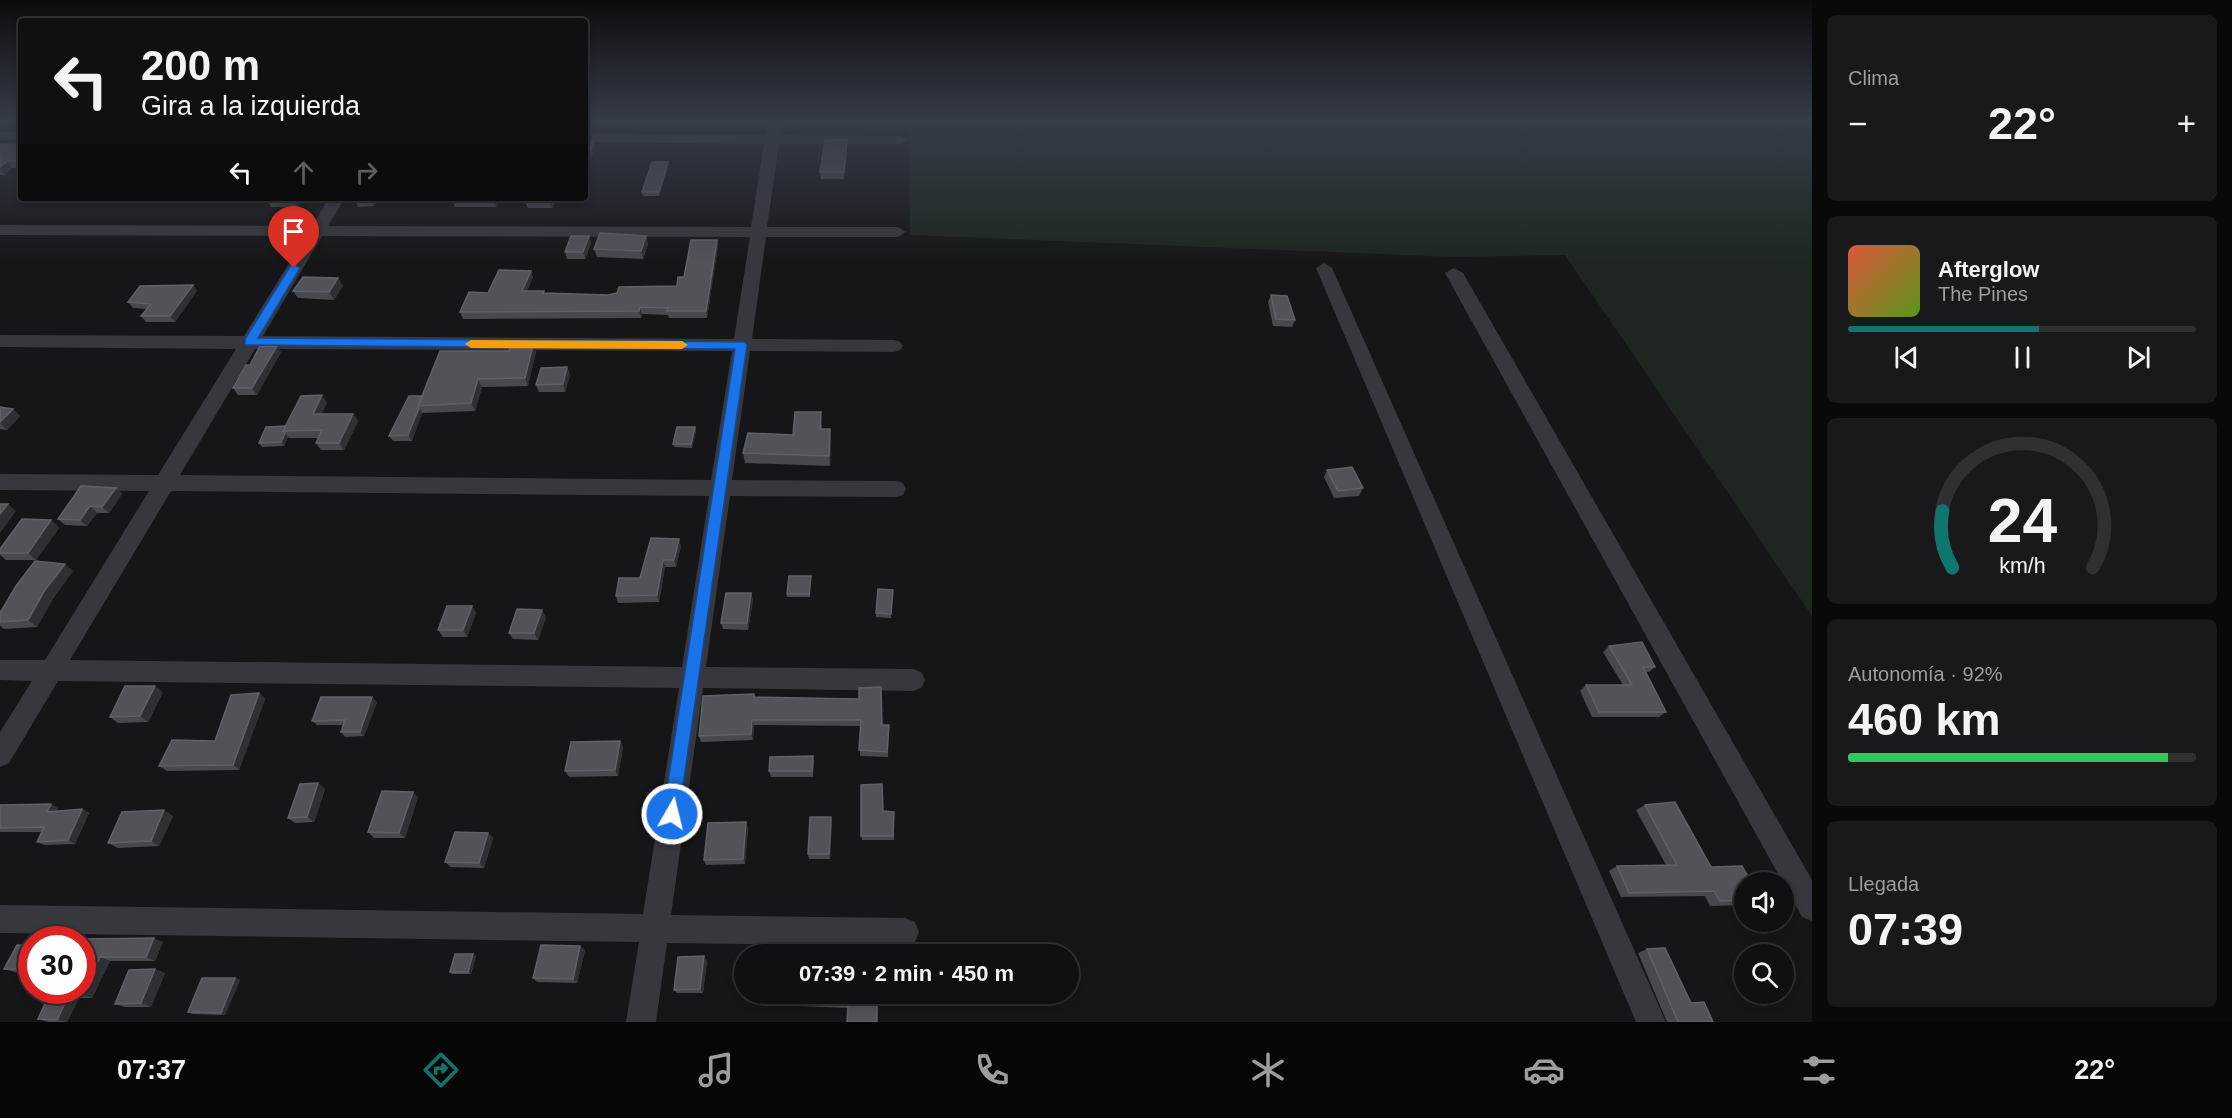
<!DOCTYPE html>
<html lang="es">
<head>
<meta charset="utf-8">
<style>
	body { margin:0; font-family:Arial,sans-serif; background:#19191b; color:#f1f3f6; height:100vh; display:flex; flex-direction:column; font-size:22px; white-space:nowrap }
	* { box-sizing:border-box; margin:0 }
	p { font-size:20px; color:#9c9d9f }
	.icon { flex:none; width:33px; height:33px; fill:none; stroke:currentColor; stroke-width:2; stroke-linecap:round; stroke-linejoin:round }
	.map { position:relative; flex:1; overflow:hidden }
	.side { display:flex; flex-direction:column; gap:15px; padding:15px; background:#09090a; width:420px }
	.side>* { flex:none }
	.hud { position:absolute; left:18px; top:18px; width:570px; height:183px; border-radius:6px; box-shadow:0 3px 9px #0003,0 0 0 2px #303032; background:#101012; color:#f1f3f6; overflow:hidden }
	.buttons { position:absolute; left:1734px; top:872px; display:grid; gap:12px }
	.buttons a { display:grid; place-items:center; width:60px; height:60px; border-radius:50%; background:#101012; box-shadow:0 3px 9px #0003,0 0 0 2px #303032; font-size:30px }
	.speed { position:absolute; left:18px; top:926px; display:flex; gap:12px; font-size:30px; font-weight:700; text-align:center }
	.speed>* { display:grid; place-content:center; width:78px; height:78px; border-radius:50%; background:#101012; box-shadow:0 3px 9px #0003,0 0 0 2px #303032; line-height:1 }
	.speed .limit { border:9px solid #d22; background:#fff; color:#111 }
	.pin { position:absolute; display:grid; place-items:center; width:51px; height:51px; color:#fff; margin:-62px -26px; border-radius:50% 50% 50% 0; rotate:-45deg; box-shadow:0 0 6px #0007 }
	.pin .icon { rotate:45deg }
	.me { position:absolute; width:66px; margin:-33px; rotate:8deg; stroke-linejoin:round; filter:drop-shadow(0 0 4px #0008) }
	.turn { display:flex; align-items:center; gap:21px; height:126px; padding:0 24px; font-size:27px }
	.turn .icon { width:78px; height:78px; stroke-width:2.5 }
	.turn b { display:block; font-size:42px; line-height:51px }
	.lanes { display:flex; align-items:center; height:57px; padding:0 24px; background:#0003; justify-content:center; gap:30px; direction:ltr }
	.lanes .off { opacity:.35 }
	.big { font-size:45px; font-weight:600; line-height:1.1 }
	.side .tile { flex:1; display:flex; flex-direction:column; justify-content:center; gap:9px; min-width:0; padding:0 21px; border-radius:9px; background:#19191b }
	.side .dial { align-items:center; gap:0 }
	.dial svg { height:156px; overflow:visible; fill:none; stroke:#303032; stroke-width:7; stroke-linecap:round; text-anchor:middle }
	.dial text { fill:#f1f3f6; stroke:none }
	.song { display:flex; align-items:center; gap:18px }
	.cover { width:72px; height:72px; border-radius:9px; background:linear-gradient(135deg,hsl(10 70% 55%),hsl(90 70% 35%)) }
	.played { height:6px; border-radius:3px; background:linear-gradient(90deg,#0f766e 55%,#303032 55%) }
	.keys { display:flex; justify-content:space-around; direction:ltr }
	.heat { display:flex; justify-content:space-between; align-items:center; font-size:33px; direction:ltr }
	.charge { height:9px; border-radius:4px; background:linear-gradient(90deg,#34c759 92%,#303032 0) }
	.trip { position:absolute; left:734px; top:944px; width:345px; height:60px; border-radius:30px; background:#101012; box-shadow:0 3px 9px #0003,0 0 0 2px #303032; font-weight:600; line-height:60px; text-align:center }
	.menu { display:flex; height:96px; justify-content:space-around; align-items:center; background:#060607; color:#9c9d9f }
	.menu .icon { width:42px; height:42px }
	.menu .current { color:#0f766e }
	.menu b { font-size:27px; color:#f1f3f6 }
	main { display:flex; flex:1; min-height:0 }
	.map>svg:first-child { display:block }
</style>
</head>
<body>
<main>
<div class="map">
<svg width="1812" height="1022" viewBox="0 0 1812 1022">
	<rect width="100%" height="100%" fill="#161618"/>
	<path fill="#1e261f" d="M908,121H1812V616L1565,255L1454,257L910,235Z"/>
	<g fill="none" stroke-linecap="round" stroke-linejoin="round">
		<path fill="#37383d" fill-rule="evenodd" d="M768,121H782L780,135L900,136L907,140L900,144H779L767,227H898L906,232L898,237H766L752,339L894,340L900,342L903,346L900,350L894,352L750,351L732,480L896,481L903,483L906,489L903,495L896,497L730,496L706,667L913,669L921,672L925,680L921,688L913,691L703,688L671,915L905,918L915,922L919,932L915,942L905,946L667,943L656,1022H626L639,942L0,933V905L643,914L679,688L58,681L9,763L0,767V732L32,681L0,680V660H45L149,491L0,490V474L158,475L236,349L0,347V335L244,336L306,236L0,235V225L312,226L329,198H345L328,226L751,227L764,144L585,142V134L766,135ZM322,236L750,237L734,339L263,336ZM255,349L732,351L711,480L180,475ZM171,491L709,496L682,667L70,660Z
			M0,132H21V140H0Z
			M1324,263L1332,268L1666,1022H1636L1316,268Z
			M1454,268L1463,273L1812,880V921L1802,917L1445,273Z"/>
	</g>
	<path fill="#47494d" d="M847,140V146L844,179H821L820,172Z
		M585,142H594L595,148L589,164H585Z
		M21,145V168H12L5,175H0V146Z
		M668,162V166L659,196H643L642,192Z
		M269,198H303L298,207H271L267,201Z
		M356,198H383L382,201H377L374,206L358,207L355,200Z
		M500,198L496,207H455L453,201Z
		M527,198H557L552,208H528L525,202Z
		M589,236L591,243L585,259H567L565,252Z
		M646,236L648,244L643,259L597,257L594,249Z
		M717,240L718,246L707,318H669L668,315L642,314L641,318L463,319L460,312L488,293L531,271L533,277L527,291L545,293L608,295L677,286Z
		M338,278L343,286L334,300L298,298L293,291Z
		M193,285L197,291L175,322H146L141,316L147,309L133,308L128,302Z
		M1271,295L1295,320L1292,327L1273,326L1268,302Z
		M281,352L257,395H238L233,388Z
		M536,352L528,386L482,387L475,411L422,413L412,441H393L389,436L423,396Z
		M567,367L570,375L565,392H539L536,385Z
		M327,403L321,414H353L358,421L344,450H321L316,443L319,438H289L288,437L284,446L262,447L259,443Z
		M0,407L20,416L7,430L0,429Z
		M822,422V429L831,439L830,466L745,463L743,453L793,435Z
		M695,427L696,431L692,448L674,447L673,444Z
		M1327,470L1363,488L1359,496L1334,498L1324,477Z
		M116,488L122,494L109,513H97L87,526L65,525L58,519Z
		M51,520L59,528L36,560H6L0,555V549Z
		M681,546L676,567H665L659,602L618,603L616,596Z
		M73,571L54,597L37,627L4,629L0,626V613Z
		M811,579L810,597H787V594Z
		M893,590L891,618L876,617V613Z
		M751,593L753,600L748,630L723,629L721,623Z
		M472,606L476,613L467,637H443L438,630Z
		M546,617L538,640L513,639L509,633Z
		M1609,646L1655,667L1649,672H1646L1666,712L1659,717H1592L1580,691L1586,685H1623L1603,652Z
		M163,692L148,722L118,723L110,717Z
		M259,693L265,699L239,770L167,771L159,766L215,741Z
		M754,694L755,697L882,725H889L888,757L860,756L861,726L754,725L753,740L701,742L699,736Z
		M377,702L364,736L345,737L341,732L343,725H317L312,721Z
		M620,741L623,747L618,776L569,777L565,771Z
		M813,756L814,762L813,777H771L769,771Z
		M318,783L325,789L314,822L295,823L288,818Z
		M418,797L405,838H374L368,832Z
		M0,805L58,808L57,811L82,809L89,813L75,844L45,845L37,842L42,832H0Z
		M1645,805L1711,867L1744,882V905L1710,906L1705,896L1621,897L1609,871L1617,866L1666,865L1636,810Z
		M894,812V840H862L861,836Z
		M173,816L159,846L118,848L108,843Z
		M831,817L832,822L830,859H809L808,854Z
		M748,828L745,864L706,865L704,860Z
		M488,833L493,838L484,868L451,867L445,862Z
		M82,939L163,942L155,961H110L92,998H79L67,1022H48L38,1019Z
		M32,946V973L15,972L4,969Z
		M1647,949L1691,1003L1713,1022H1667L1638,953Z
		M585,950L577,983L537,982L533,978Z
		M473,954L476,956L471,974H452L450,972Z
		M707,961L703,993H677L674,990Z
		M165,973L151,1007H125L115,1004Z
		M235,978L240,980L225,1015L192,1014L188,1012Z
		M881,993V999H877L848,1008L800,1006L799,1003Z"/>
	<path fill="#2f3033" d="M847,140V146L844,179V172Z
		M594,142L595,148L589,164L587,158Z
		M7,161L12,168L5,175L0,169V167Z
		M668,162V166L659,196V192Z
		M296,198H303L298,207L294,201Z
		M372,198H376L377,201L374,206L371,200Z
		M495,198H500L496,207L494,201Z
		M552,198H557L552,208L550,202Z
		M589,236L591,243L585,259L583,252Z
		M646,236L648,244L643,259L641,251Z
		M717,240L718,246L707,318L706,311Z
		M531,271L533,277L524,297L522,291Z
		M338,278L343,286L334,300L329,292Z
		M193,285L197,291L175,322L170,316Z
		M640,307L642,314L641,318L639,311Z
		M533,345L536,352L528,386L525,378Z
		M277,346L281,352L257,395L252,388Z
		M567,367L570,375L565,392L563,384Z
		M478,379L482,387L475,411L471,403Z
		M322,395L327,403L318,421L313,414Z
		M419,408L422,413L412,441L408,435Z
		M13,409L20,416L7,430L0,423V422Z
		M821,412L822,422L821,439L820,429Z
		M353,414L358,421L344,450L339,443Z
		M695,427L696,431L692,448L691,444Z
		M830,429L831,439L830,466L829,456Z
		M285,433L288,437L284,446L281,442Z
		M116,488L122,494L109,513L102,507Z
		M8,504L16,511L0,533V514Z
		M90,506L97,513L87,526L80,520Z
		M51,520L59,528L36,560L28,553Z
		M679,539L681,546L676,567L674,560Z
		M663,560L665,567L659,602L657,595Z
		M65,564L73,571L54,597L37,627L28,620L45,590Z
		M751,593L753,600L748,630L747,623Z
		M472,606L476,613L467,637L463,630Z
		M542,610L546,617L538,640L534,633Z
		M155,686L163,692L148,722L140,716Z
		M259,693L265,699L239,770L233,765Z
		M372,697L377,702L364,736L360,732Z
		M752,720L754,725L753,740L751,734Z
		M620,741L623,747L618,776L615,770Z
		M318,783L325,789L314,822L307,817Z
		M413,792L418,797L405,838L399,833Z
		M51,804L58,808L55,816L47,812Z
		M82,809L89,813L75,844L68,840Z
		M164,810L173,816L159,846L151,841Z
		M831,817L832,822L830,859L829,854Z
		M746,822L748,828L745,864L743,859Z
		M488,833L493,838L484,868L479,863Z
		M154,938L163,942L155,961L146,957Z
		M580,946L585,950L577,983L573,979Z
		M473,954L476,956L471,974L468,972Z
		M704,956L707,961L703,993L700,989Z
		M100,957L110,961L92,998L82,995Z
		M155,969L165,973L151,1007L141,1003Z
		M235,978L240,980L225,1015L221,1013Z
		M69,995L79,998L67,1022L57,1020Z"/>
	<path fill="#525359" stroke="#5f6168" stroke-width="1.5" d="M825,140H847L844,172H820Z
		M585,142H594L587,158H585Z
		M2,144L21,145V161H7L0,167V146Z
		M652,162H668L659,192H642Z
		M269,198H296L294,201H267Z
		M356,198H372L371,200H355Z
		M454,198H495L494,201H453Z
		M527,198H552L550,202H525Z
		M600,233L646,236L641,251L594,249Z
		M571,236H589L583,252H565Z
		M691,240H717L706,311H667L668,308L640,307L639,311L460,312L469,292L488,293L499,270L531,271L522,291H544L543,293L608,295L617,293L619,287L677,286L678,277H684Z
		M303,277L338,278L329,292L293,291Z
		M193,285L170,316H141L151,304L128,302L140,286Z
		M1271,295L1287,296L1295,320L1276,319Z
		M511,345H533L525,378L478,379L471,403L418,406L440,351H509Z
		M260,346H277L252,388H233L246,365H250Z
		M567,367L563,384L536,385L541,368Z
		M322,395L313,414H353L339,443H316L322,430L283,431L301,396Z
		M409,396H423L418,406L419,408L408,435L389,436Z
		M0,407L13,409L0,422Z
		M795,412H821L820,429H830L829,456L743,453L748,433L793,435Z
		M286,426L283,431L285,433L281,442L259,443L266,427Z
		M677,427H695L691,444H673Z
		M1352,467L1363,488L1338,491L1327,470Z
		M81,486L116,488L102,507L90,506L80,520L58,519Z
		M0,504H8L0,514Z
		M22,519L51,520L28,553H0V549Z
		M651,538L679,539L674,560H663L657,595L616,596L619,578H640Z
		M35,561L65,564L45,590L28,620L0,622V613L16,586Z
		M789,576H811L809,594H787Z
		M878,589L893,590L891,614L876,613Z
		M726,593H751L747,623H721Z
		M447,606H472L463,630H438Z
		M517,609L542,610L534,633H509Z
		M1642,642L1655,667H1643L1666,712H1599L1586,685H1632L1609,646Z
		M125,686H155L140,716L110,717Z
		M881,687L882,725H889L887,752L859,750L861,720H752L751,734L699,736L703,696L754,694V697L859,699V688Z
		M259,693L233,765L159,766L172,740L215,741L231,695Z
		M321,697H372L360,732H341L345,720L312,721Z
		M620,741L615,770L565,771L571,742Z
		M813,756L812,771H769L770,757Z
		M318,783L307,817L288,818L300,784Z
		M882,784L883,811L894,812L893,836H861V785Z
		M382,791L413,792L399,833L368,832Z
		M1675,802L1711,867L1742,866L1751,882H1744V900L1720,901L1714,891L1629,893L1617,866L1677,865L1645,805Z
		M51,804L47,812L82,809L68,840L37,842L44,827L0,828V805Z
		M164,810L151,841L108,843L122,812Z
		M810,817H831L829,854H808Z
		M746,822L743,859L704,860L708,823Z
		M455,832L488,833L479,863L445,862Z
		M154,938L146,957H100L82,995H69L57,1020L38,1019L51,990H82V939Z
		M17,945L32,946V969H4Z
		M541,945L580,946L573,979L533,978Z
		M1665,948L1691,1003L1704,1002L1713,1022H1678L1647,949Z
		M455,954H473L468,972H450Z
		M704,956L700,989L674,990L678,957Z
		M155,969L141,1003L115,1004L129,970Z
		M202,978H235L221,1013L188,1012Z
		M800,993H881V996H877V1022H847L848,1006L799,1003Z"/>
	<linearGradient id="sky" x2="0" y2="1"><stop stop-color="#0c0c0d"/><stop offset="0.46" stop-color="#363c48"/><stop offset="1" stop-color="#363c48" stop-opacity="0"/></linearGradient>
	<rect width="1812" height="264" fill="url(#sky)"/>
	<path fill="#1a73e8" stroke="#114b97" stroke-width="1.5" d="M294,264L300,268L258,338L745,342L747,345L678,820L672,822L666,820L663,814L735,349L245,345V339L291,265Z"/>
	<path fill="#f59e0b" d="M471,340L682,341L688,345L682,349L471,348L465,344Z"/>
</svg>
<div class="buttons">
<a><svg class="icon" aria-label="sound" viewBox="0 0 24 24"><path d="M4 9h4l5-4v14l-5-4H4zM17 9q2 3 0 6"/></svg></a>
<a><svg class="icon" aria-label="search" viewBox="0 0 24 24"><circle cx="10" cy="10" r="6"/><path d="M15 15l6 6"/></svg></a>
</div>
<div class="speed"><div class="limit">30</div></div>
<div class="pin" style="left:294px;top:268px;background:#d93025"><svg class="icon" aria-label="arrive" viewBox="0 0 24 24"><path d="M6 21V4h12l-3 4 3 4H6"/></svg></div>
<svg class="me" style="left:672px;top:814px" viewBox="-20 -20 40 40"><circle r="17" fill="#1a73e8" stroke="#fff" stroke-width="3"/><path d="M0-11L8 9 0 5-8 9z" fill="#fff"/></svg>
<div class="trip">07:39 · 2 min · 450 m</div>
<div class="hud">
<div class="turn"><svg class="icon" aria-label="left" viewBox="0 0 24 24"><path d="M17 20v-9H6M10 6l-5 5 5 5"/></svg><div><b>200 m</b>Gira a la izquierda</div></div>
<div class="lanes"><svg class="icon" aria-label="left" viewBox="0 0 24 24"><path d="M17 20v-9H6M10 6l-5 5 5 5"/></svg><svg class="icon off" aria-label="ahead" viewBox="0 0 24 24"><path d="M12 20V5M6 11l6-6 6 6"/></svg><svg class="icon off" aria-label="right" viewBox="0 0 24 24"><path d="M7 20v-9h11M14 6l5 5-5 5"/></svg></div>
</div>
</div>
<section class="side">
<div class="tile"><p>Clima</p>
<div class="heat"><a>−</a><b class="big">22°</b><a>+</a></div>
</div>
<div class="tile">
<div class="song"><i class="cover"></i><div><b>Afterglow</b><p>The Pines</p></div></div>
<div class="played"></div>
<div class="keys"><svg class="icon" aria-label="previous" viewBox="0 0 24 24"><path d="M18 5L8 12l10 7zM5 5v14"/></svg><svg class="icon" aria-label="pause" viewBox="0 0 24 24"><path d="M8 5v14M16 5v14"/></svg><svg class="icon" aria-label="next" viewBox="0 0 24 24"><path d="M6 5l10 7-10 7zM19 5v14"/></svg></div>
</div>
<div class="tile dial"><svg viewBox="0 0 100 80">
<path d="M14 69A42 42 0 1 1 86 69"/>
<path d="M14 69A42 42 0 0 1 9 40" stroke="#0f766e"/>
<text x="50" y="56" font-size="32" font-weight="700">24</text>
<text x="50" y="72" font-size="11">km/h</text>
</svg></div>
<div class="tile"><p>Autonomía · 92%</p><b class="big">460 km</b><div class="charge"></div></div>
<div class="tile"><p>Llegada</p><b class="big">07:39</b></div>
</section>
</main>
<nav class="menu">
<b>07:37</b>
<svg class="icon current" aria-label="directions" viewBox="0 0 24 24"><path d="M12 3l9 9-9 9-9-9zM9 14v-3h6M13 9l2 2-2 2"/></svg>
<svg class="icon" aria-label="music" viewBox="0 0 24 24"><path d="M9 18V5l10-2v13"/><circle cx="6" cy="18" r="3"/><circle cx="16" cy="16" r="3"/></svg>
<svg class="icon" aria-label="phone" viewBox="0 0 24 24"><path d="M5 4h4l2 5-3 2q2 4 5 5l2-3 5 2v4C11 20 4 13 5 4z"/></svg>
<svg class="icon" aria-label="climate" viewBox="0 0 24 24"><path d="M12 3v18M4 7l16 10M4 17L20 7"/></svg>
<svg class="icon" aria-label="car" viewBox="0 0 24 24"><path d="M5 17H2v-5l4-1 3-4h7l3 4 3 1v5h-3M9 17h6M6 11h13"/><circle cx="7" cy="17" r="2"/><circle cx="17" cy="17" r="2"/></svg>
<svg class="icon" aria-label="filters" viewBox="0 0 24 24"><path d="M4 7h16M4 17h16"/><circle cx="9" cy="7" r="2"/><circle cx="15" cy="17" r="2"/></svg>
<b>22°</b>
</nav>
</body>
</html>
